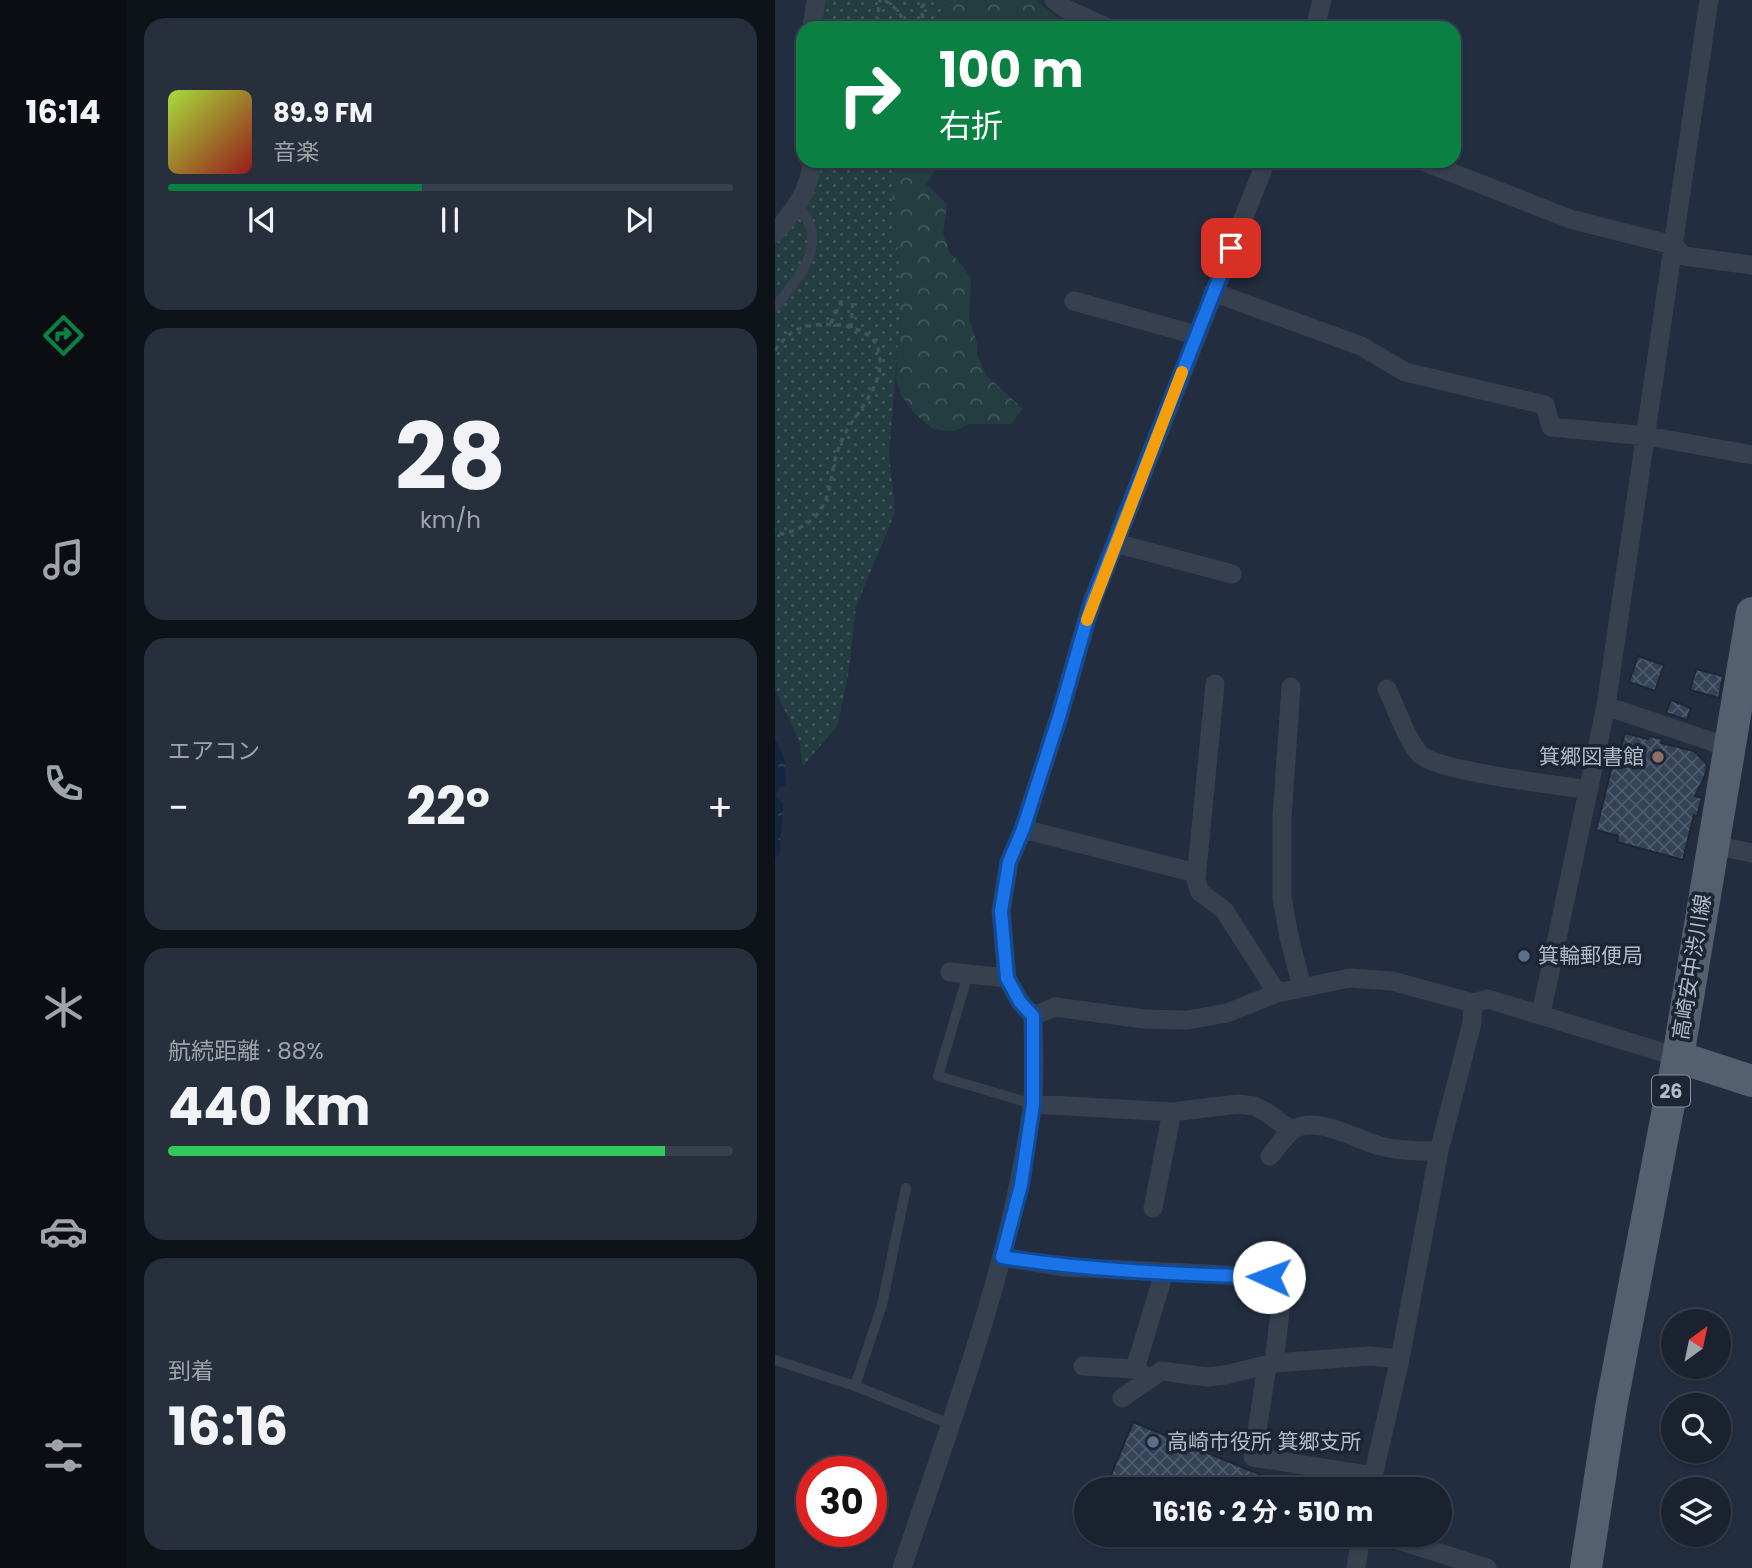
<!DOCTYPE html>
<html lang="ja">
<head>
<meta charset="utf-8">
<style>
	body { margin:0; font-family:Poppins,"Noto Sans JP",sans-serif; background:#272f3c; color:#f1f3f6; height:100vh; display:flex; flex-direction:column; font-size:26px; white-space:nowrap }
	* { box-sizing:border-box; margin:0 }
	p { font-size:23px; color:#9fa4ab }
	.icon { flex:none; width:38px; height:38px; fill:none; stroke:currentColor; stroke-width:2; stroke-linecap:round; stroke-linejoin:round }
	.map { position:relative; flex:1; overflow:hidden }
	.sheet { display:flex; flex-direction:column; gap:18px; padding:18px; background:#0e131a; width:649px }
	.sheet>* { flex:none }
	.banner { position:absolute; left:21px; top:21px; width:665px; height:147px; border-radius:21px; box-shadow:0 2px 5px #0004,0 0 0 2px #383f4c; background:#0b8043; color:#fff; overflow:hidden }
	.needle { width:46px; rotate:33deg }
	.fabs { position:absolute; left:886px; top:1309px; display:grid; gap:14px }
	.fabs a { display:grid; place-items:center; width:70px; height:70px; border-radius:50%; background:#1a2230; box-shadow:0 2px 5px #0004,0 0 0 2px #383f4c; font-size:35px }
	.speed { position:absolute; left:21px; top:1456px; display:flex; gap:14px; font-size:35px; font-weight:700; text-align:center }
	.speed>* { display:grid; place-content:center; width:91px; height:91px; border-radius:50%; background:#1a2230; box-shadow:0 2px 5px #0004,0 0 0 2px #383f4c; line-height:1 }
	.speed .limit { border:10px solid #d22; background:#fff; color:#111 }
	.pin { position:absolute; display:grid; place-items:center; width:60px; height:60px; color:#fff; margin:-30px; border-radius:14px; box-shadow:0 4px 10px #0006 }
	.me { position:absolute; width:77px; margin:-38px; rotate:272deg; stroke-linejoin:round; filter:drop-shadow(0 0 5px #0008) }
	.turn { display:flex; align-items:center; gap:24px; height:147px; padding:0 28px; font-size:32px }
	.turn .icon { width:91px; height:91px; stroke-width:2.5 }
	.turn b { display:block; font-size:49px; line-height:60px }
	.big { font-size:52px; font-weight:700; line-height:1.1 }
	.sheet .tile { flex:1; display:flex; flex-direction:column; justify-content:center; gap:10px; min-width:0; padding:0 24px; border-radius:21px; background:#272f3c }
	.sheet .dial { align-items:center; gap:0 }
	.dial b { font-size:91px; line-height:1 }
	.song { display:flex; align-items:center; gap:21px }
	.cover { width:84px; height:84px; border-radius:10px; background:linear-gradient(135deg,hsl(80 70% 55%),hsl(0 70% 35%)) }
	.played { height:7px; border-radius:4px; background:linear-gradient(90deg,#0b8043 45%,#383f4c 45%) }
	.keys { display:flex; justify-content:space-around; direction:ltr }
	.heat { display:flex; justify-content:space-between; align-items:center; font-size:38px; direction:ltr }
	.charge { height:10px; border-radius:5px; background:linear-gradient(90deg,#34c759 88%,#383f4c 0) }
	.trip { position:absolute; left:299px; top:1477px; width:378px; height:70px; border-radius:35px; background:#1a2230; box-shadow:0 2px 5px #0004,0 0 0 2px #383f4c; font-weight:700; line-height:70px; text-align:center }
	main { display:flex; flex:1; min-height:0 }
	.tab-bar { display:flex; flex-direction:column; width:126px; justify-content:space-around; align-items:center; background:#0a0e13; color:#9fa4ab }
	.tab-bar .icon { width:49px; height:49px }
	.tab-bar .on { color:#0b8043 }
	.tab-bar b { font-size:32px; color:#f1f3f6 }
	.map>svg:first-child { display:block }
</style>
</head>
<body>
<main>
<nav class="tab-bar">
<b>16:14</b>
<svg class="icon on" aria-label="directions" viewBox="0 0 24 24"><path d="M12 3l9 9-9 9-9-9zM9 14v-3h6M13 9l2 2-2 2"/></svg>
<svg class="icon" aria-label="music" viewBox="0 0 24 24"><path d="M9 18V5l10-2v13"/><circle cx="6" cy="18" r="3"/><circle cx="16" cy="16" r="3"/></svg>
<svg class="icon" aria-label="phone" viewBox="0 0 24 24"><path d="M5 4h4l2 5-3 2q2 4 5 5l2-3 5 2v4C11 20 4 13 5 4z"/></svg>
<svg class="icon" aria-label="climate" viewBox="0 0 24 24"><path d="M12 3v18M4 7l16 10M4 17L20 7"/></svg>
<svg class="icon" aria-label="car" viewBox="0 0 24 24"><path d="M5 17H2v-5l4-1 3-4h7l3 4 3 1v5h-3M9 17h6M6 11h13"/><circle cx="7" cy="17" r="2"/><circle cx="17" cy="17" r="2"/></svg>
<svg class="icon" aria-label="filters" viewBox="0 0 24 24"><path d="M4 7h16M4 17h16"/><circle cx="9" cy="7" r="2"/><circle cx="15" cy="17" r="2"/></svg>
</nav>
<section class="sheet">
<div class="tile">
<div class="song"><i class="cover"></i><div><b>89.9 FM</b><p>音楽</p></div></div>
<div class="played"></div>
<div class="keys"><svg class="icon" aria-label="previous" viewBox="0 0 24 24"><path d="M18 5L8 12l10 7zM5 5v14"/></svg><svg class="icon" aria-label="pause" viewBox="0 0 24 24"><path d="M8 5v14M16 5v14"/></svg><svg class="icon" aria-label="next" viewBox="0 0 24 24"><path d="M6 5l10 7-10 7zM19 5v14"/></svg></div>
</div>
<div class="tile dial"><b>28</b><p>km/h</p></div>
<div class="tile"><p>エアコン</p>
<div class="heat"><a>−</a><b class="big">22°</b><a>+</a></div>
</div>
<div class="tile"><p>航続距離 · 88%</p><b class="big">440 km</b><div class="charge"></div></div>
<div class="tile"><p>到着</p><b class="big">16:16</b></div>
</section>
<div class="map">
<svg width="977" height="1568" viewBox="0 0 977 1568">
	<defs>
		<pattern id="forest-crowns" width="20" height="18" patternUnits="userSpaceOnUse" patternTransform="scale(1.75)"><rect width="20" height="18" fill="#243d41"/><path d="M2 6a3 3 0 1 1 6 0M12 15a3 3 0 1 1 6 0" fill="none" stroke="#41575b"/></pattern>
		<pattern id="park-dots" width="8" height="8" patternUnits="userSpaceOnUse" patternTransform="scale(1.75)"><rect width="8" height="8" fill="#243d41"/><path d="M2 2h.1M6 6h.1" fill="none" stroke="#41575b" stroke-width="1.8" stroke-linecap="round"/></pattern>
		<pattern id="water-ripples" width="26" height="14" patternUnits="userSpaceOnUse" patternTransform="scale(1.75)"><rect width="26" height="14" fill="#14253f"/><path d="M2 4q2-2 4 0t4 0M15 11q2-2 4 0t4 0" fill="none" stroke="#344359"/></pattern>
		<pattern id="building-cross-hatch" width="8" height="8" patternUnits="userSpaceOnUse" patternTransform="scale(1.75)"><rect width="8" height="8" fill="#334256"/><path d="M0 0l8 8M0 8l8-8" fill="none" stroke="#4e5b6d"/></pattern>
	</defs>
	<rect width="100%" height="100%" fill="#222e40"/>
	<path fill="url(#forest-crowns)" d="M172,0H261L284,19L287,28H159Z
		M117,161H167L151,184L172,204L168,233L175,253L188,266L196,280L194,319L202,343V355L211,375L248,409L236,424H194L179,431L158,429L140,414L126,395L121,379L125,318V272L117,193Z"/>
	<path fill="url(#park-dots)" d="M49,0H172L159,28H45Z
		M42,161H117V193L125,272V318L114,454L120,512L81,607L73,676L62,726L28,766L24,740L0,689V241Z"/>
	<path fill="url(#water-ripples)" d="M0,738L10,760L11,785L5,787L1,796L8,804L5,854L0,858Z"/>
	<path fill="url(#building-cross-hatch)" stroke="#1d2736" stroke-width="2" d="M863,656L889,665L880,691L854,682Z
		M921,669L948,676L944,698L915,690Z
		M896,700L916,708L912,720L891,713Z
		M850,733L873,739L874,736L887,739L886,743L919,751L930,762L932,767L930,776L920,796L927,798L922,816L919,815L908,860L842,842L843,836L821,830L842,746L846,747Z
		M358,1422L469,1468L521,1489H462L448,1483L445,1489H330Z"/>
	<g fill="none" stroke-linecap="round" stroke-linejoin="round">
		<path stroke="#3d5659" stroke-width="3.5" stroke-dasharray="5 5" stroke-linecap="butt" d="M110,0L123,11L133,28
			M102,22L105,0
			M148,28L147,7L153,0
			M54,170L62,161
			M56,323L67,299
			M76,328L78,301
			M0,350C6,343 11,336 19,331C38,320 85,322 99,341C103,345 105,355 105,361C106,393 74,418 64,447C56,467 58,489 46,509C37,523 23,530 7,534L0,530"/>
		<path stroke="#36404f" stroke-width="10" d="M1,306C25,275 56,243 23,206
			M193,974L163,1076L258,1104
			M0,1360L80,1386L175,1424
			M80,1386L107,1305L131,1188"/>
		<path stroke="#36404f" stroke-width="19" d="M279,0L291,9L333,28
			M37,28L41,0
			M540,28L547,0
			M647,161L795,219L898,245L909,256L977,265
			M0,233C19,210 35,192 37,161
			M438,292L586,346L630,372L770,405L776,427L872,436L977,455
			M299,301L421,335
			M340,543L457,574
			M440,684L421,880L425,892L449,910L502,993
			M516,687L507,818V897L514,937L527,987
			M612,689C621,707 632,742 646,755C665,772 784,785 814,790
			M831,706L953,747
			M248,829L421,873
			M937,845L977,853
			M175,972L232,978
			M766,1014L831,706L934,0
			M258,1016L280,1007L369,1019L413,1020L452,1013L502,993L575,978L617,981L698,1003
			M258,1104L397,1112L463,1104L479,1106L491,1112L517,1131
			M495,1156C502,1148 511,1133 521,1128C546,1116 585,1142 609,1147C627,1151 645,1151 664,1151
			M378,1208L397,1112
			M227,1257L289,1267L494,1277L506,1286L507,1294L499,1363
			M308,1366L360,1369L371,1377
			M492,1366L478,1457L598,1476
			M360,1369L389,1273
			M347,1398L386,1371L433,1377L450,1375L499,1363L595,1356L625,1359
			M595,1489L625,1359L664,1151L697,1023L698,1003L713,999L903,1057
			M607,1535L712,1568
			M127,1568C177,1418 236,1264 257,1107C261,1078 258,1046 258,1016L245,1002L232,978L226,911L234,862L248,829L284,717L317,602L491,161
			M581,1568L586,1535"/>
		<path stroke="#545f70" stroke-width="32" d="M903,1057L977,1081
			M811,1568L836,1407L903,1057L977,613"/>
	</g>
	<g fill="none" stroke-linecap="round" stroke-linejoin="round">
		<defs>
			<path id="route" d="M456,248L317,602L284,717L248,829L234,862L226,911L232,978L245,1002L258,1016V1104L246,1185L227,1257C316,1271 405,1274 494,1277"/>
		</defs>
		<use href="#route" stroke="#114b97" stroke-width="18"/>
		<use href="#route" stroke="#1a73e8" stroke-width="12"/>
		<path stroke="#f59e0b" stroke-width="12" d="M312,620L407,372"/>
	</g>
	<circle fill="#8d6e63" stroke="#1b2534" stroke-width="2.5" cx="883" cy="757" r="7"/>
	<g fill="#5c6f8a" stroke="#1b2534" stroke-width="2.5">
		<circle cx="749" cy="956" r="7"/>
		<circle cx="378" cy="1442" r="7"/>
	</g>
	<g text-anchor="middle" stroke-width="7" stroke-linejoin="round" paint-order="stroke">
		<rect fill="#1b2534" stroke="#858e9d" stroke-width="2" x="877" y="1075.5" width="38" height="31" rx="5"/>
		<g font-size="19" font-weight="bold" fill="#b2bbca">
			<text x="896" y="1098">26</text>
		</g>
		<g font-size="21" fill="#b2bbca" stroke="#1b2534" text-anchor="start">
			<text x="869" y="764" text-anchor="end">箕郷図書館</text>
			<text x="763" y="963">箕輪郵便局</text>
			<text x="392" y="1449">高崎市役所 箕郷支所</text>
		</g>
		<g font-size="21" fill="#b2bbca" stroke="#1b2534">
			<text transform="translate(917 967) rotate(-81)" y="7">高崎安中渋川線</text>
		</g>
	</g>
</svg>
<div class="fabs">
<a><svg class="needle" viewBox="-14 -14 28 28"><path d="M0-13l5 13h-10z" fill="#e53935"/><path d="M0 13l5-13h-10z" fill="#9fa4ab"/></svg></a>
<a><svg class="icon" aria-label="search" viewBox="0 0 24 24"><circle cx="10" cy="10" r="6"/><path d="M15 15l6 6"/></svg></a>
<a><svg class="icon" aria-label="layers" viewBox="0 0 24 24"><path d="M12 4l9 5-9 5-9-5zM3 14l9 5 9-5"/></svg></a>
</div>
<div class="speed"><div class="limit">30</div></div>
<div class="pin" style="left:456px;top:248px;background:#d93025"><svg class="icon" aria-label="arrive" viewBox="0 0 24 24"><path d="M6 21V4h12l-3 4 3 4H6"/></svg></div>
<svg class="me" style="left:494px;top:1277px" viewBox="-20 -20 40 40"><circle r="19" fill="#fff"/><path d="M0-13L10 11 0 6-10 11z" fill="#1a73e8"/></svg>
<div class="trip">16:16 · 2 分 · 510 m</div>
<div class="banner">
<div class="turn"><svg class="icon" aria-label="right" viewBox="0 0 24 24"><path d="M7 20v-9h11M14 6l5 5-5 5"/></svg><div><b>100 m</b>右折</div></div>
</div>
</div>
</main>
</body>
</html>
